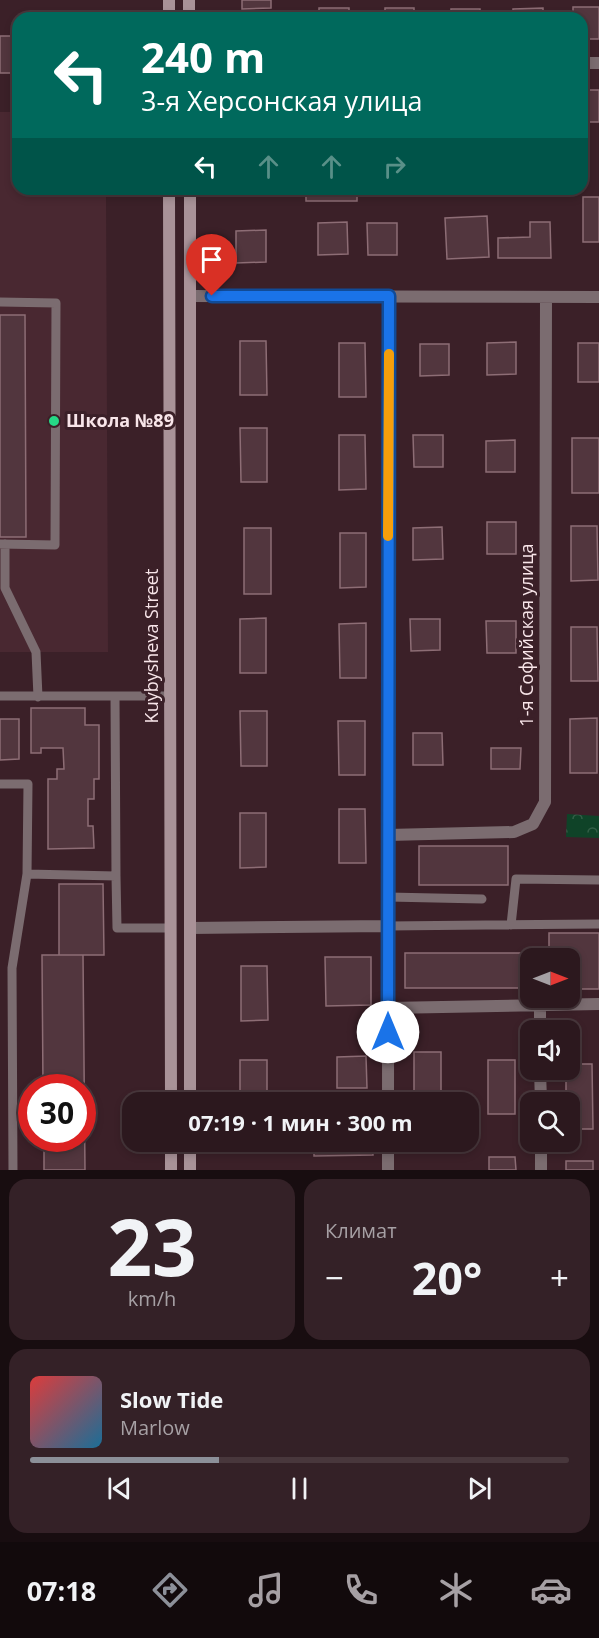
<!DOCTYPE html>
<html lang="ru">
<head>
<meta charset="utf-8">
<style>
	body { margin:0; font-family:"Open Sans",sans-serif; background:#342127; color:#f1f3f6; height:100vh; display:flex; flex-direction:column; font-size:22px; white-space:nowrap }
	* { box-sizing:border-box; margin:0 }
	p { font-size:20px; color:#a6a0a4 }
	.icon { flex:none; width:33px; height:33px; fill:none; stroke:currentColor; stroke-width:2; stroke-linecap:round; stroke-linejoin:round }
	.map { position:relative; height:1170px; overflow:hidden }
	.details { display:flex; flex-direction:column; gap:9px; padding:9px; background:#180d10; flex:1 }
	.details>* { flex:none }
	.top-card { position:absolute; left:12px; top:12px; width:576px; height:183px; border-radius:18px; box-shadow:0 3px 9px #0003,0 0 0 2px #48373c; background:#00695c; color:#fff; overflow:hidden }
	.needle { width:39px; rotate:90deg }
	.controls { position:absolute; left:520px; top:948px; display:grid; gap:12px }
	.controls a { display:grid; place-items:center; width:60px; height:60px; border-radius:12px; background:#2c181e; box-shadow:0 3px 9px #0003,0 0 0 2px #48373c; font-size:30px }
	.speed { position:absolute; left:18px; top:1074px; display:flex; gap:12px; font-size:30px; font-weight:700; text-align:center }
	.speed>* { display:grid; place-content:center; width:78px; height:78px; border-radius:50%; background:#2c181e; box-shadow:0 3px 9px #0003,0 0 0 2px #48373c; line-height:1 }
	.speed .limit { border:9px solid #d22; background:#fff; color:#111 }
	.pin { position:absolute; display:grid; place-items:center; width:51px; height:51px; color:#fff; margin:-62px -26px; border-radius:50% 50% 50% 0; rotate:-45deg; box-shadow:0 0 6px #0007 }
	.pin .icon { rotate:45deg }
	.me { position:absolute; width:66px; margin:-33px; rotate:0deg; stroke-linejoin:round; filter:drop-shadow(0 0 4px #0008) }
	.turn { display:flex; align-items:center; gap:21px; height:126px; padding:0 30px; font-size:27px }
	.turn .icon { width:78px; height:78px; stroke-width:2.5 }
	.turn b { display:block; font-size:42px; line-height:51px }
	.lanes { display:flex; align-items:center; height:57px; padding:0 30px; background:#0003; justify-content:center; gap:30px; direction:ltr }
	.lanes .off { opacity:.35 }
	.big { font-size:45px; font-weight:700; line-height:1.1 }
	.details .card { flex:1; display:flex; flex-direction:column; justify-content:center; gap:9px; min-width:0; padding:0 21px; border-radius:18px; background:#342127 }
	.details .dial { align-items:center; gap:0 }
	.dial b { font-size:78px; line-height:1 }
	.song { display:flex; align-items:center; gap:18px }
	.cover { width:72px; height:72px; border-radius:9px; background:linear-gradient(135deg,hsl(0 70% 55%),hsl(200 70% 35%)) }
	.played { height:6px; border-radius:3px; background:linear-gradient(90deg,#8c9099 35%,#48373c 35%) }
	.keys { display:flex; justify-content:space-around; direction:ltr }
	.heat { display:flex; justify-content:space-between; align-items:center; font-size:33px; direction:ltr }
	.details .tiles { flex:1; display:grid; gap:9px; grid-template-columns:1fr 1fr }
	.card:last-child { grid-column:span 2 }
	.trip { position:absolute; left:122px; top:1092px; width:357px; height:60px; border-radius:18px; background:#2c181e; box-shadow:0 3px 9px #0003,0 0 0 2px #48373c; font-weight:700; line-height:60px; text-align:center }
	.menu { display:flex; height:96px; justify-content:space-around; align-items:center; background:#120a0c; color:#a6a0a4 }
	.menu .icon { width:42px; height:42px }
	.menu .current { color:#8c9099 }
	.menu b { font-size:27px; color:#f1f3f6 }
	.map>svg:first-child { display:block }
</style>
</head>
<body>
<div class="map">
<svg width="599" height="1170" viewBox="0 0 599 1170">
	<defs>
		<pattern id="forest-crowns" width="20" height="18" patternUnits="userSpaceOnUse" patternTransform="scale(1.5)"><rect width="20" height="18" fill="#0f4328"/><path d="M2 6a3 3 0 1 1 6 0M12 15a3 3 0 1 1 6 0" fill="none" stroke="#335e47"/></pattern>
	</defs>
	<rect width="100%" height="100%" fill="#3b2028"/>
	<path fill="#492831" d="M0,112H18V189H106L108,652H0Z"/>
	<path fill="url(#forest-crowns)" d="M567,814L599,816V838L566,837Z"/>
	<path fill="#52363e" stroke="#8d6d75" stroke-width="1.5" d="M242,0H271V8L242,9Z
		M573,7H599V39H582V18H573Z
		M319,8H349V18H319Z
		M385,8H414V18H385Z
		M543,8V18H513V9Z
		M451,9H480V18H451Z
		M0,36H18V73H0Z
		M585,90H599V122H585Z
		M306,189H357V201H306Z
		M583,197H599V242H583Z
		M487,216L489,257L447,259L445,218Z
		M347,222L348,254L318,255V223Z
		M530,222H550L551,258H498V238L530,237Z
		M367,223H397V255H368Z
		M266,230V262L236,263V231Z
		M0,315H25L26,537H0Z
		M240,341H266L267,395H240Z
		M516,342V374L487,375V343Z
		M339,343H365L366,397H339Z
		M578,343H599V382H578Z
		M420,344H449V375L420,376Z
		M240,428H267V482H241Z
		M339,435H365L366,489L339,490Z
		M413,435H443V467H414Z
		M572,438H599V493H572Z
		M515,440V472H486V441Z
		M487,522H516V554H487Z
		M571,526H597L598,580L571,581Z
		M442,527L443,559L413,560V528Z
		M244,528H271V594H244Z
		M340,533H366V587L340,588Z
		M266,618V673H240V619Z
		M410,619H440V650L411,651Z
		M486,621H516V653H487Z
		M366,623V678H340L339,624Z
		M571,627H597L598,681H571Z
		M31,708H85V725H99V779H94V799H88V826H93L94,848L48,849V779H57V769H64L63,748H41V753H31Z
		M240,711H267V766H241Z
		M597,718V773H570V719Z
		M0,719H19V759L0,760Z
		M338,721H365V775H339Z
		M413,733H442L443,765H413Z
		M491,748H521L520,769H491Z
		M339,809H365L366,863H339Z
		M240,813H266V867L240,868Z
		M419,846H508V885H419Z
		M59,884H103L104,955H59Z
		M549,933H599V989H570V958H531V988H405V953H549Z
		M42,955H83L85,1170H44V1138H82V1088H43Z
		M325,957H371V1005L326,1006Z
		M241,966H267L268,1020L241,1021Z
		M414,1052H441V1102H414Z
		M366,1056L367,1088H337V1057Z
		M240,1060H267V1102H240Z
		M488,1060H515V1114H488Z
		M570,1064H592L593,1129H570V1102H566V1070H570Z
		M314,1142H372L373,1155L314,1156Z
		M489,1157H515L516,1170H489Z
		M566,1161H593V1170H566Z"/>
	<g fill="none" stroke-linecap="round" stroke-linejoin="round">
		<path stroke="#7b6c70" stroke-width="9" d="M0,302L56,303L55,545L0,544
			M5,544V588L36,652L38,697
			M0,696H170
			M115,696L116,876
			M0,784H28L27,874L12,968L13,1170
			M27,874L116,876L117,928H171
			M388,897L482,899
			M511,925L516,879L599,880
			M388,926L599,924"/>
		<path stroke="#7b6c70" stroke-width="12" d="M582,63H599
			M190,296L599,297
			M388,835L514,832L533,824L545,802L546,297
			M190,928L388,926
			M540,1005V1030
			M388,1008L599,1004
			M540,1070L541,1102
			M388,1102L389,296
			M541,1142V1170
			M388,1170V1142"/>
		<path stroke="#a99298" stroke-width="12" d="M169,0V18
			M189,0V18
			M169,189L171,1102
			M190,189V1102
			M171,1142V1170
			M190,1142V1170"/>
	</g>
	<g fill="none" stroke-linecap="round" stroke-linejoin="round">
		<defs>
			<path id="route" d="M212,296H389L388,1032"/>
		</defs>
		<use href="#route" stroke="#114b97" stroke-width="15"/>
		<use href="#route" stroke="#1a73e8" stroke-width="10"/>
		<path stroke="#f59e0b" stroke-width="10" d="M388,536L389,354"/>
	</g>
	<circle fill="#26d886" stroke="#3b2028" stroke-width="2" cx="54" cy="421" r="6"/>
	<g text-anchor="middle" stroke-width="6" stroke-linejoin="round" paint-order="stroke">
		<g font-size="18" font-weight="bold" fill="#f8e5e9" stroke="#3b2028" text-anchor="start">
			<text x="66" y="427">Школа №89</text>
		</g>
		<g font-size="18" fill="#f8e5e9" stroke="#3b2028">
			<text transform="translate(527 635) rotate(-90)" y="6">1-я Софийская улица</text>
			<text transform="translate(152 646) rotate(-90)" y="6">Kuybysheva Street</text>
		</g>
	</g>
</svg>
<div class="controls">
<a><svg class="needle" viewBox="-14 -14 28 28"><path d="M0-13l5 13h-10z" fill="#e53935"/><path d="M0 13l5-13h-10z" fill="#a6a0a4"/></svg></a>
<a><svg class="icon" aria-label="sound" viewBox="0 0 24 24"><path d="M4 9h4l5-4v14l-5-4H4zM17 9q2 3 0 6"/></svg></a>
<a><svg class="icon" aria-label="search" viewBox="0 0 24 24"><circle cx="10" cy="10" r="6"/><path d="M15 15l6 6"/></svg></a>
</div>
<div class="speed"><div class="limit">30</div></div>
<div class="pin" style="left:212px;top:296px;background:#d93025"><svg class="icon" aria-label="arrive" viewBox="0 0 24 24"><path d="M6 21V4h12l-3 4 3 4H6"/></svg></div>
<svg class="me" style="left:388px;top:1032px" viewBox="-20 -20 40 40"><circle r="19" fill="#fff"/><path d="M0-13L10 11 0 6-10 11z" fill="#1a73e8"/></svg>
<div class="trip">07:19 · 1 мин · 300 m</div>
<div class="top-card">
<div class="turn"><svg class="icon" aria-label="left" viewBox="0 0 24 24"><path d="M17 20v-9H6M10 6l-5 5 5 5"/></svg><div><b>240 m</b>3-я Херсонская улица</div></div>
<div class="lanes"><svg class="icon" aria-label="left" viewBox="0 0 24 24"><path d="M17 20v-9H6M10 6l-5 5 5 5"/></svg><svg class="icon off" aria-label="ahead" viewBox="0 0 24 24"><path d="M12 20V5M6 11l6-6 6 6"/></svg><svg class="icon off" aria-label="ahead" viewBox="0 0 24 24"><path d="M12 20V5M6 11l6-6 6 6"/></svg><svg class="icon off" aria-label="right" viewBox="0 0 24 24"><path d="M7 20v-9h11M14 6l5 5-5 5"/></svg></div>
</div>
</div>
<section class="details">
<div class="tiles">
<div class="card dial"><b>23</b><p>km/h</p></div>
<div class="card"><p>Климат</p>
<div class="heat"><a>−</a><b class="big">20°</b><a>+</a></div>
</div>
<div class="card">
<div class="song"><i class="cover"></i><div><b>Slow Tide</b><p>Marlow</p></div></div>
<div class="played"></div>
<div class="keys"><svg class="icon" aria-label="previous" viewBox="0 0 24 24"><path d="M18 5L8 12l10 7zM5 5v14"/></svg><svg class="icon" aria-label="pause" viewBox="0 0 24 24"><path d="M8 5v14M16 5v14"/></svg><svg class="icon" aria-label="next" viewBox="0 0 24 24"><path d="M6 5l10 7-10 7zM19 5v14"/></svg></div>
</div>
</div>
</section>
<nav class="menu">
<b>07:18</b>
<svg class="icon current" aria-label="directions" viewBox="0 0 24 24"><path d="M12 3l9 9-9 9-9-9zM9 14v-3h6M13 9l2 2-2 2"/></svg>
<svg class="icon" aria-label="music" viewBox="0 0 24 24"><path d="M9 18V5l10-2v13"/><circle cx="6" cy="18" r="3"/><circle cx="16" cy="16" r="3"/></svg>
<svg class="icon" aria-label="phone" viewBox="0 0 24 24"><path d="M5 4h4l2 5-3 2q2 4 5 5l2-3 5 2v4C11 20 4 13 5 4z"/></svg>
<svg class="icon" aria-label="climate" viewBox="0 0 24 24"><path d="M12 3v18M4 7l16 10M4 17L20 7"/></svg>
<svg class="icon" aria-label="car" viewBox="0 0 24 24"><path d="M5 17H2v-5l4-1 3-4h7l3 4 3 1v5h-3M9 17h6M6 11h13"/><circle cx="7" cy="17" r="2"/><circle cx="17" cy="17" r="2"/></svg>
</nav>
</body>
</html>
